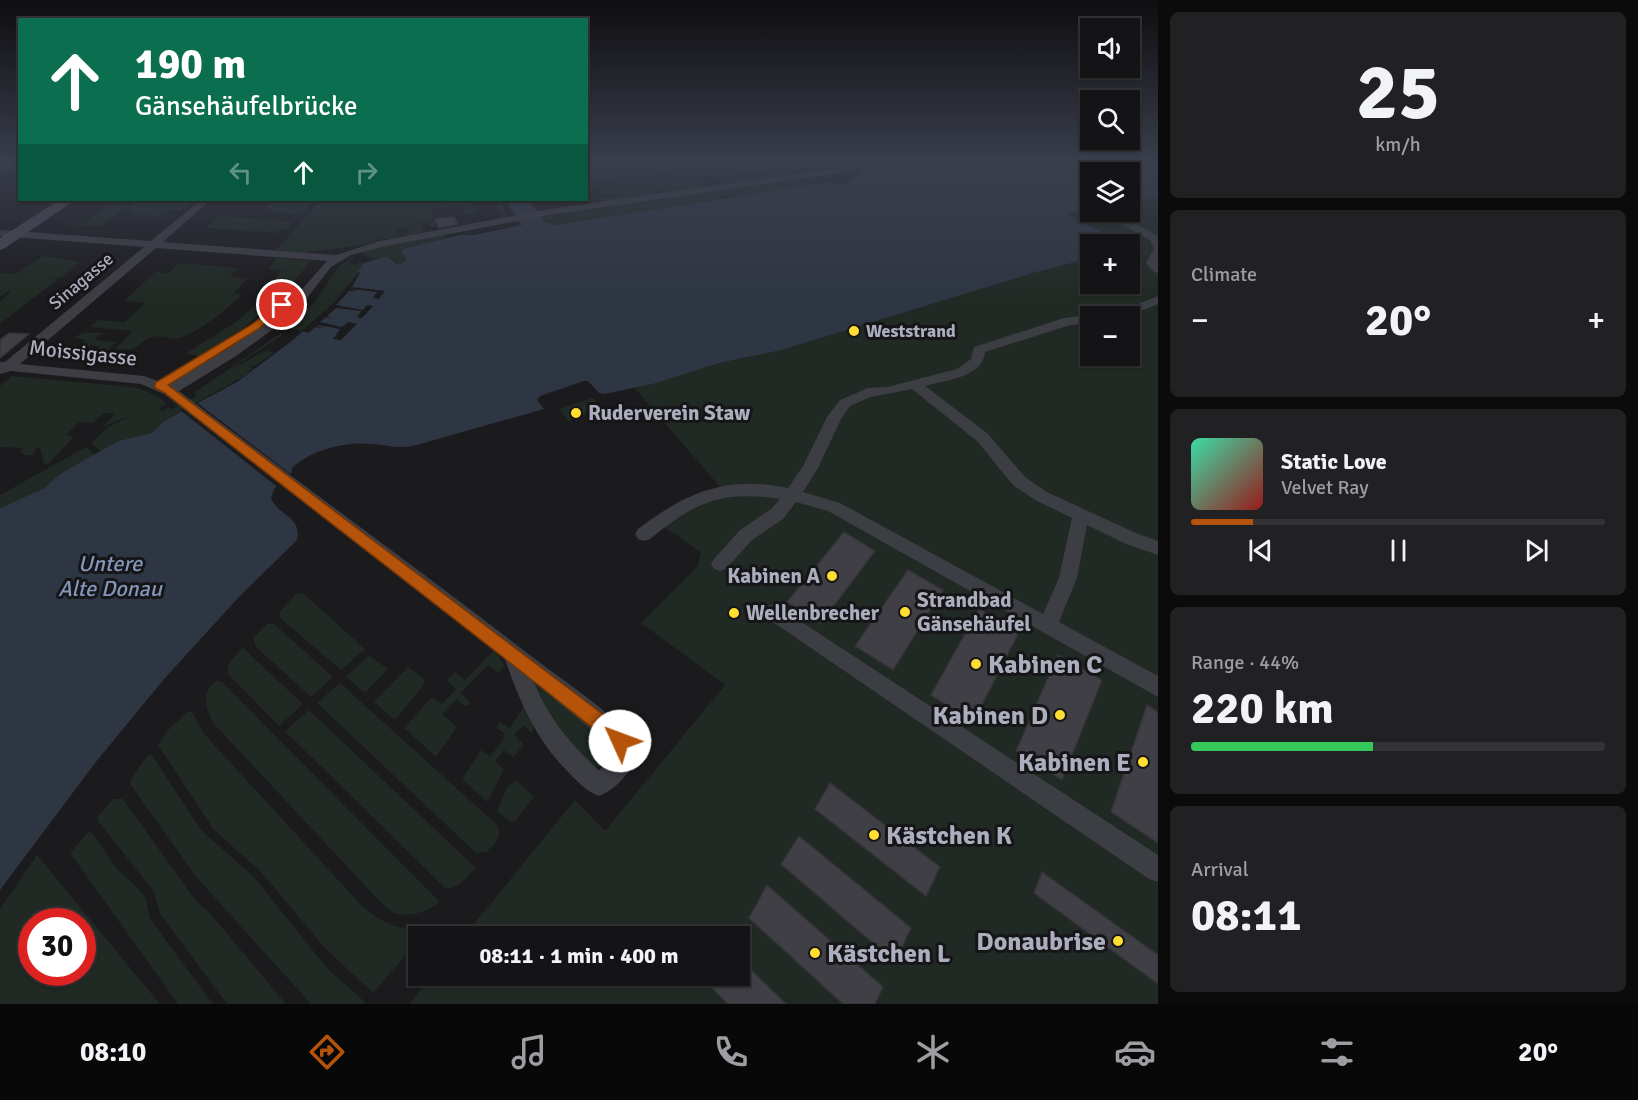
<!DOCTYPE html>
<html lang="en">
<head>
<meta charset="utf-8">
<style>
	body { margin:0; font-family:Signika,sans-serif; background:#212123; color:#f1f3f6; height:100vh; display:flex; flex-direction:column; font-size:22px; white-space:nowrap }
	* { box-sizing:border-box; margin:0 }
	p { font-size:20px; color:#9d9ea1 }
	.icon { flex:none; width:33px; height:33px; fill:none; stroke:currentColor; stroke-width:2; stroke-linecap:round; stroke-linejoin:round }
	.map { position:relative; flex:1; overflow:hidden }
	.panel { display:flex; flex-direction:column; gap:12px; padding:12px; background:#0b0b0c; width:480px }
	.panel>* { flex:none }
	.banner { position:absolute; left:18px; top:18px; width:570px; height:183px; border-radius:0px; box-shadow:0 2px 4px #0004,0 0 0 2px #333335; background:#0b6e4f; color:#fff; overflow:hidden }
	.tools { position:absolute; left:1080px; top:18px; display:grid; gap:12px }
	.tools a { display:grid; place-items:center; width:60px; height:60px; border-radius:0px; background:#141416; box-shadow:0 2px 4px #0004,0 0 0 2px #333335; font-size:30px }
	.speed { position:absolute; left:18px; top:908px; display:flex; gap:12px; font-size:30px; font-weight:700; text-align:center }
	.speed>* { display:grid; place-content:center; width:78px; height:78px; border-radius:50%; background:#141416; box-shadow:0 2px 4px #0004,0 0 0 2px #333335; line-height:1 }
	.speed .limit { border:9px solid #d22; background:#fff; color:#111 }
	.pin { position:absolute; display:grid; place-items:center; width:51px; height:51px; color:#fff; margin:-26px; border:3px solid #fff; border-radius:50%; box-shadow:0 2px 6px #0007 }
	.me { position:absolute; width:66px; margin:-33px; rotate:313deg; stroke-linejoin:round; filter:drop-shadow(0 0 4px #0008) }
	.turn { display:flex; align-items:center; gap:21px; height:126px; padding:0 18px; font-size:27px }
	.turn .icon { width:78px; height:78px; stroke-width:2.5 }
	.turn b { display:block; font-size:42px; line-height:51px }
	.lanes { display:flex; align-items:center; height:57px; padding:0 18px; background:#0003; justify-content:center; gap:30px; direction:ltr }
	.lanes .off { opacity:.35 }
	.big { font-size:45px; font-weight:700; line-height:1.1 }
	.panel .widget { flex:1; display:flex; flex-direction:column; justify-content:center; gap:9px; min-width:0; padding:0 21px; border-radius:9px; background:#212123 }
	.panel .dial { align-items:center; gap:0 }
	.dial b { font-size:78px; line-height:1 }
	.song { display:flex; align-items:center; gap:18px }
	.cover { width:72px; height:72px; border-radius:9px; background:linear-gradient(135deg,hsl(160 70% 55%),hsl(0 70% 35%)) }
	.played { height:6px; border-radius:3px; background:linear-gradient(90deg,#b45309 15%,#333335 15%) }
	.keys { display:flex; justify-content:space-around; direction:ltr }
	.heat { display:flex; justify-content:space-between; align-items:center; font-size:33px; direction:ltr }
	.charge { height:9px; border-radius:4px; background:linear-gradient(90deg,#34c759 44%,#333335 0) }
	.trip { position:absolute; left:408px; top:926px; width:342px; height:60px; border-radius:0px; background:#141416; box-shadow:0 2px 4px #0004,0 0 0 2px #333335; font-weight:700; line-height:60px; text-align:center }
	.tabs { display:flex; height:96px; justify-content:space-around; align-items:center; background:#080809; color:#9d9ea1 }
	.tabs .icon { width:42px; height:42px }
	.tabs .on { color:#b45309 }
	.tabs b { font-size:27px; color:#f1f3f6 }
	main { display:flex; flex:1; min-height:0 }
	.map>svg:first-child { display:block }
</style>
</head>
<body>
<main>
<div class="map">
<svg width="1158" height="1004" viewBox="0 0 1158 1004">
	<rect width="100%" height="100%" fill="#1b1a1d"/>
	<path fill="#202923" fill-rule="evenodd" d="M586,161H760L587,184Z
		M772,161H791L778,163L796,176L772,180L767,176L771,175L755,170L758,176L764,175L770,180L726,186L707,171L739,166L747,172L737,174L739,178L756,176L745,166Z
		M703,170L705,172L696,174L701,178L692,174L689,176L699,182H705L707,184L700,185L703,189L667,194L665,191L669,190L666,187H652L657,194L602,203L596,195L607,199L616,195L615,193L604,194L599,187L587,188L586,186Z
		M798,178L808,186L830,182L736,197L718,194L721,199L556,225L547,224L540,217Z
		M1158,199V1004H409L433,975H740V936H464L575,800L605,831L725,685L641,623L698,566L701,552L655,521L680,500L720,487L620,371L1090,202V212H1130V201ZM1090,244H1130V284H1090ZM1090,316H1130V356H1090Z
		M140,200H194L181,210H172L159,216L132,215L128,210L132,207L128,206L101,226L63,224L84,223L109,205L128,206Z
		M244,200L312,202L300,215L265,210L272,201Z
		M322,200H502H499L509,219L504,220L495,200L471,203L475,213L465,214L461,205L430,209L436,227H430L428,222L421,223L423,234L404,237L403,233L408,232L407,228L397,229L398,234L401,233L403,237L376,240L373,244L301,253L276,250L306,217H322L308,215Z
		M219,216L294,222L286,230H279L276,232L279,233L206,228Z
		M445,234V240L420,245L419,242L417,245L403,249L402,252L405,255L402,256H406L405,258L408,261L397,265L387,256L371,259L361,252L377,246Z
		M44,256L80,262L60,278L47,277L58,279L0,324V301L11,292H7L0,297V273L15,274Z
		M353,256V258L347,262L355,265L361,261L364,263L335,302L302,331L288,328L314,303L338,268Z
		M277,258L311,261L285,292L272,291L279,283L273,282L282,270L268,269Z
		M179,263L238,268L230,277L248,278L234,293L242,295C227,309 199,332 180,338C170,341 163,334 153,337C134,342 144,352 115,349L133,331L90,327L98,320L125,322L145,303L124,301L155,272L168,273Z
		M271,292L283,293L246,326L200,356L185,354L236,322Z
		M84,332L108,334L99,335L94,340L116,342L105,353L94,352L100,346L91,345L84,351L75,350L85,340L73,338Z
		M281,333V336L231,369L267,350L274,353L257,365L251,366L253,368L246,375L164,421L152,433L118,441L101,451L91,444L107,428L132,415L107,425H104L115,414L104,413L93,423L79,422L66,435L74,437L48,464L44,465L40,448H36L33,455H23L24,453L20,452L23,448L0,447V386L12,376L132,387C146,390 156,394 167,404L159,408L162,411L169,407L172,409L197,396L194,393Z
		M593,398L602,409L568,421L559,409Z
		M86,447L96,455L60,474L43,489L0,508V495Z
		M303,593L365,649L341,670L280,618V611L296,594Z
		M267,624H274L333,677L311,697L256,647L253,638Z
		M243,648L303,704L279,726L228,674C226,662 235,656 243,648Z
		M494,650L505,666L498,673L488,665L461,693L470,702L469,705L464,706L457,699L442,714L457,727L436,757L404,728L432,697L442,704L456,689L447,680L455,672L465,680Z
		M369,655L388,669L365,693L346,677Z
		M408,667L424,679L425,683L395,720L374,702Z
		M217,681L222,682L440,902C430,911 408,918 394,913C390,911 385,906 382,904L214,724C206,711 200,690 217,681Z
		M535,682L616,749C613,758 605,767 595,767L555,733L531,686Z
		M340,683L495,823C505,835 495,842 487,852L476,853L317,703Z
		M525,704L534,724L532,734L524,726L514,734L524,745L513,757L504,750L495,761L504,770L487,802L462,779L481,750L490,757L505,737L504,733L496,728L499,722L510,728Z
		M309,710L476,868C467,876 458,890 445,888L285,731Z
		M187,712H192C197,718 200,729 207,737L362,906C388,926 400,933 433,924L422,936H418V941L373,993L325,948L261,872L214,830L158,745L167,731Z
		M148,755H152L201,830L254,877L328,969L365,1002L363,1004H311L197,878L130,784L133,775Z
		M516,780L534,797L515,821H509L497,811L507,787Z
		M113,799H123L196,901L209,912L286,1004H227L160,914L154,892L98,821V816Z
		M90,830L117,869L138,888L146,899L150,919L213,1004H178L70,853Z
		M37,855L160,1004H0V909ZM32,921H82V972H32Z"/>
	<path fill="#2f3643" d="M815,161H889L870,164L879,169L910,162L962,170L963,165L1000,161H1158V199L1130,200V172H1090V210L1067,214L1117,240L1120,244H1090V258L1036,272L781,350L719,363L656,383L605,394L599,393L588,381H584L540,396L537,400L544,409L413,446C398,449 386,445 371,444C345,441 311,450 292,468L291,474L274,489L271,499C280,516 302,517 297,540L238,598L165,678L95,763L0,890V508L43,489L60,474L118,441L152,433L164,421L237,382L293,340L335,302L364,263L387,256L397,265L407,261L402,252L403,249L461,235H474L522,225L505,200H529L544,222L556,225L830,182L843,185L860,174V170L849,166Z"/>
	<path fill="#1b1a1d" d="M358,272L360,273L352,287L385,291L379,299L373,298L377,292L351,289L357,291H349L336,305L363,310L367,305L373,306L362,318L357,317L361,311L336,308L327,316L334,319L326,317L320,322L342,327L348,322L357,324L341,340L333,339L340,329L318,325L317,326L324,328L315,327L309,333L302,331L335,302Z
		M196,402L293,476L280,489L180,410Z"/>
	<path fill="#403f45" stroke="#353439" stroke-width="1.5" d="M454,217L458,224L439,228L435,219Z
		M9,333L29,334L0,358V340Z
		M844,532L875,551L821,623L787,602Z
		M908,570L943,590L893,670L855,646Z
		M979,609L1019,632L973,722L931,695Z
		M1058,655L1102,680L1062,780L1016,751Z
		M1147,705L1158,712V843L1111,812Z
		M830,783L940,867L926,896L815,809Z
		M799,836L911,928L895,962L781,864Z
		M1042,872L1158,955V984L1034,893Z
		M767,885L883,987L875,1004H843L749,918Z
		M740,959L786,1004H728L708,984L713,975H740Z"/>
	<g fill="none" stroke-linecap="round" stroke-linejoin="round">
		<path fill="#3d3d44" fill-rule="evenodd" d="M891,161H906L879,169L875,166Z
			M0,163L20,164V170L0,169Z
			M851,166L855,169L854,171L550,215L381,247L351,255L331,267L304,302L276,327L236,356L179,391C298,482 420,570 539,662C567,684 626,720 639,752C631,771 619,788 599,796C587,792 578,782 569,773C537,741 520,703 505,659L164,394L141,384L11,371L0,374V362H5L144,247L0,236V230L151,241L201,200H210L163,242L336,255L380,241L550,209ZM156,248L327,261L296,296L268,321L226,350L168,385L144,376L20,364ZM534,682L603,739L615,753L608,763L599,770C571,745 548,718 534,682Z
			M1121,220H1129L1158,236V273L1154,272L1146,263L1154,249L1150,240L1121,224Z
			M1158,296V304C1138,313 1121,318 1099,316L1101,313L1128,308Z
			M1090,315L1094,316H1090V323L1070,325L985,352C983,378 945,380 925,386L987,433L1025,477L1047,492L1138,534L1158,541V555L1126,544L1087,525L1077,578L1059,622L1158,676V697L828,511L796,502L783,519L752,540L726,569L720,571L714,569L711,564L714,559L740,530L771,509L780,499C720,490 696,502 650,539L644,541L638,539L635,534L638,529C687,492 726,475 788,488L803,466L827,417L840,400L868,388L887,387L957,369L971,359L974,347L1064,318ZM912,389L977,441L1013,485L1035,500L1072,518L1059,578L1043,614L840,503L803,492L818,468L841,419L850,406L871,397Z
			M774,604L1158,855V882L1149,879L767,618L765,612L767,606Z"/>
		<path fill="#494a53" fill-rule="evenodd" d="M59,200H75L5,248L0,250V238Z"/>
	</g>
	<linearGradient id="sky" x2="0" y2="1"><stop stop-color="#0f0e10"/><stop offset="0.53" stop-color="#393e4c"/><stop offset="1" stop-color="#393e4c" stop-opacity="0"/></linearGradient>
	<rect width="1158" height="301" fill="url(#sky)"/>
	<path fill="#b45309" stroke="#753606" stroke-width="1.5" d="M282,302L287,305L285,307L258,329L168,385L617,725L629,741L626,748L620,750L613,748L604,737C459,621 311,509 165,393L155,388V383L251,325Z"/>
	<g fill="#ffde31" stroke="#161518" stroke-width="2">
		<circle cx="854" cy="331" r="6"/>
		<circle cx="576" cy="413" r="6"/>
		<circle cx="832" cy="576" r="6"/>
		<circle cx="905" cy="612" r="6"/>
		<circle cx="734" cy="613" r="6"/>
		<circle cx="976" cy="664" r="6"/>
		<circle cx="1060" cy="715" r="6"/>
		<circle cx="1143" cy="762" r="6"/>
		<circle cx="874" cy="835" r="6"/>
		<circle cx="1118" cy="941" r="6"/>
		<circle cx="815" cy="953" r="6"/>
	</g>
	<g text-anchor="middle" stroke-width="6" stroke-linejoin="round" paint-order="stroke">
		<g font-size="18" fill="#acaebd" stroke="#161518">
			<text transform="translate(81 281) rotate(-40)" y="6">Sinagasse</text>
		</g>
		<g font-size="18" font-weight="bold" fill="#acaebd" stroke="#161518" text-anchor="start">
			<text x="866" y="337">Weststrand</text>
		</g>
		<g font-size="21" fill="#acaebd" stroke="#161518">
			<text transform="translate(83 353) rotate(6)" y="7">Moissigasse</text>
		</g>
		<g font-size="21" font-weight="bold" fill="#acaebd" stroke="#161518" text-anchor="start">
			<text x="588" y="420">Ruderverein Staw</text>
			<text x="820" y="583" text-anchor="end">Kabinen A</text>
			<text x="917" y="607">Strandbad<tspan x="917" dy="24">Gänsehäufel</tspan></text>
			<text x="746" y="620">Wellenbrecher</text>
		</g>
		<g font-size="22" font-style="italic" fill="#8296ba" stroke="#161518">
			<text x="110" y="571">Untere<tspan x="110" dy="25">Alte Donau</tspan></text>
		</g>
		<g font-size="26" font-weight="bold" fill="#acaebd" stroke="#161518" text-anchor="start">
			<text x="988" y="673">Kabinen C</text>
			<text x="1048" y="724" text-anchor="end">Kabinen D</text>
			<text x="1131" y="771" text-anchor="end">Kabinen E</text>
			<text x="886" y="844">Kästchen K</text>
			<text x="1106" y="950" text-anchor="end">Donaubrise</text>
			<text x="827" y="962">Kästchen L</text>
		</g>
	</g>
</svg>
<div class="tools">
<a><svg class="icon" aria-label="sound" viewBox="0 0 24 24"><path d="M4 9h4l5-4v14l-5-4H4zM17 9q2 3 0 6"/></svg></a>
<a><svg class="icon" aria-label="search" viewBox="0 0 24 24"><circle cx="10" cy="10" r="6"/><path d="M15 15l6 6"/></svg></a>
<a><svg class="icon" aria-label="layers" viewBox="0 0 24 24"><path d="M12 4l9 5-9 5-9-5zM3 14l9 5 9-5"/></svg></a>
<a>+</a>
<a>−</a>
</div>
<div class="speed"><div class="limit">30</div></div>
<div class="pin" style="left:282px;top:305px;background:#d93025"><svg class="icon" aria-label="arrive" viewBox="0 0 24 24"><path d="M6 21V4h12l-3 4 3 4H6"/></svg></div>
<svg class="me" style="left:620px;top:741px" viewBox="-20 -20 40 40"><circle r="19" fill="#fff"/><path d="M0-13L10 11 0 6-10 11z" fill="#b45309"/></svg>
<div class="trip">08:11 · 1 min · 400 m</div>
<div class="banner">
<div class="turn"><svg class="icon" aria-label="ahead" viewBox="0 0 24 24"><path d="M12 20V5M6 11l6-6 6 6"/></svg><div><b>190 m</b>Gänsehäufelbrücke</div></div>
<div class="lanes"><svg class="icon off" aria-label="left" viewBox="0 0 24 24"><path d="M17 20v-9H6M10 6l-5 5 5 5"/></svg><svg class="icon" aria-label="ahead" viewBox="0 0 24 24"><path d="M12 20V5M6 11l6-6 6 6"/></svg><svg class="icon off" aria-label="right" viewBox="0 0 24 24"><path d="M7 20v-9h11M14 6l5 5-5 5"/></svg></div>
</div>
</div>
<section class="panel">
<div class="widget dial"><b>25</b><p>km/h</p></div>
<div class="widget"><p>Climate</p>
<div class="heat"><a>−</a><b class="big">20°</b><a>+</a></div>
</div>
<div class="widget">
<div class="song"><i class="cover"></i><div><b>Static Love</b><p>Velvet Ray</p></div></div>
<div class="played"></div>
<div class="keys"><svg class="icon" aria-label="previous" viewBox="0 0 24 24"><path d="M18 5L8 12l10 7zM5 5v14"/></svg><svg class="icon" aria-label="pause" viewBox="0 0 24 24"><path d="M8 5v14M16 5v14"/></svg><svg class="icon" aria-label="next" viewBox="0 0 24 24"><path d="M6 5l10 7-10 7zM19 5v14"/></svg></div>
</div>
<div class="widget"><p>Range · 44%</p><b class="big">220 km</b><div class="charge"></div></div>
<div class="widget"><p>Arrival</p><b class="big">08:11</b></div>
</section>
</main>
<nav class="tabs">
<b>08:10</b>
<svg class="icon on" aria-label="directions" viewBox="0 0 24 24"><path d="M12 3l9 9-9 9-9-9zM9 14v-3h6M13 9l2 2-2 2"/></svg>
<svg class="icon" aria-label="music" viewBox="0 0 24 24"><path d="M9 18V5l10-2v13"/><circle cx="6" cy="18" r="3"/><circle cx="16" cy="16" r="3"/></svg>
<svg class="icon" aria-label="phone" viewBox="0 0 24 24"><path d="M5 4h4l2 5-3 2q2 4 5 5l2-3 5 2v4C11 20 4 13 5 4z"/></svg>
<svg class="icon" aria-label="climate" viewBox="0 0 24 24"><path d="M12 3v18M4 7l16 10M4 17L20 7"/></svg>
<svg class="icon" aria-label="car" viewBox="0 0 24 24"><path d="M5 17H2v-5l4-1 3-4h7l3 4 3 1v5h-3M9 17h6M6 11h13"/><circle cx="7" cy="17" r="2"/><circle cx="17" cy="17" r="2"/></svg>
<svg class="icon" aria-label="filters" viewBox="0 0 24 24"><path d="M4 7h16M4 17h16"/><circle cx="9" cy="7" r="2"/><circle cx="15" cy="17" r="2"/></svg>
<b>20°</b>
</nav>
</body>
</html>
